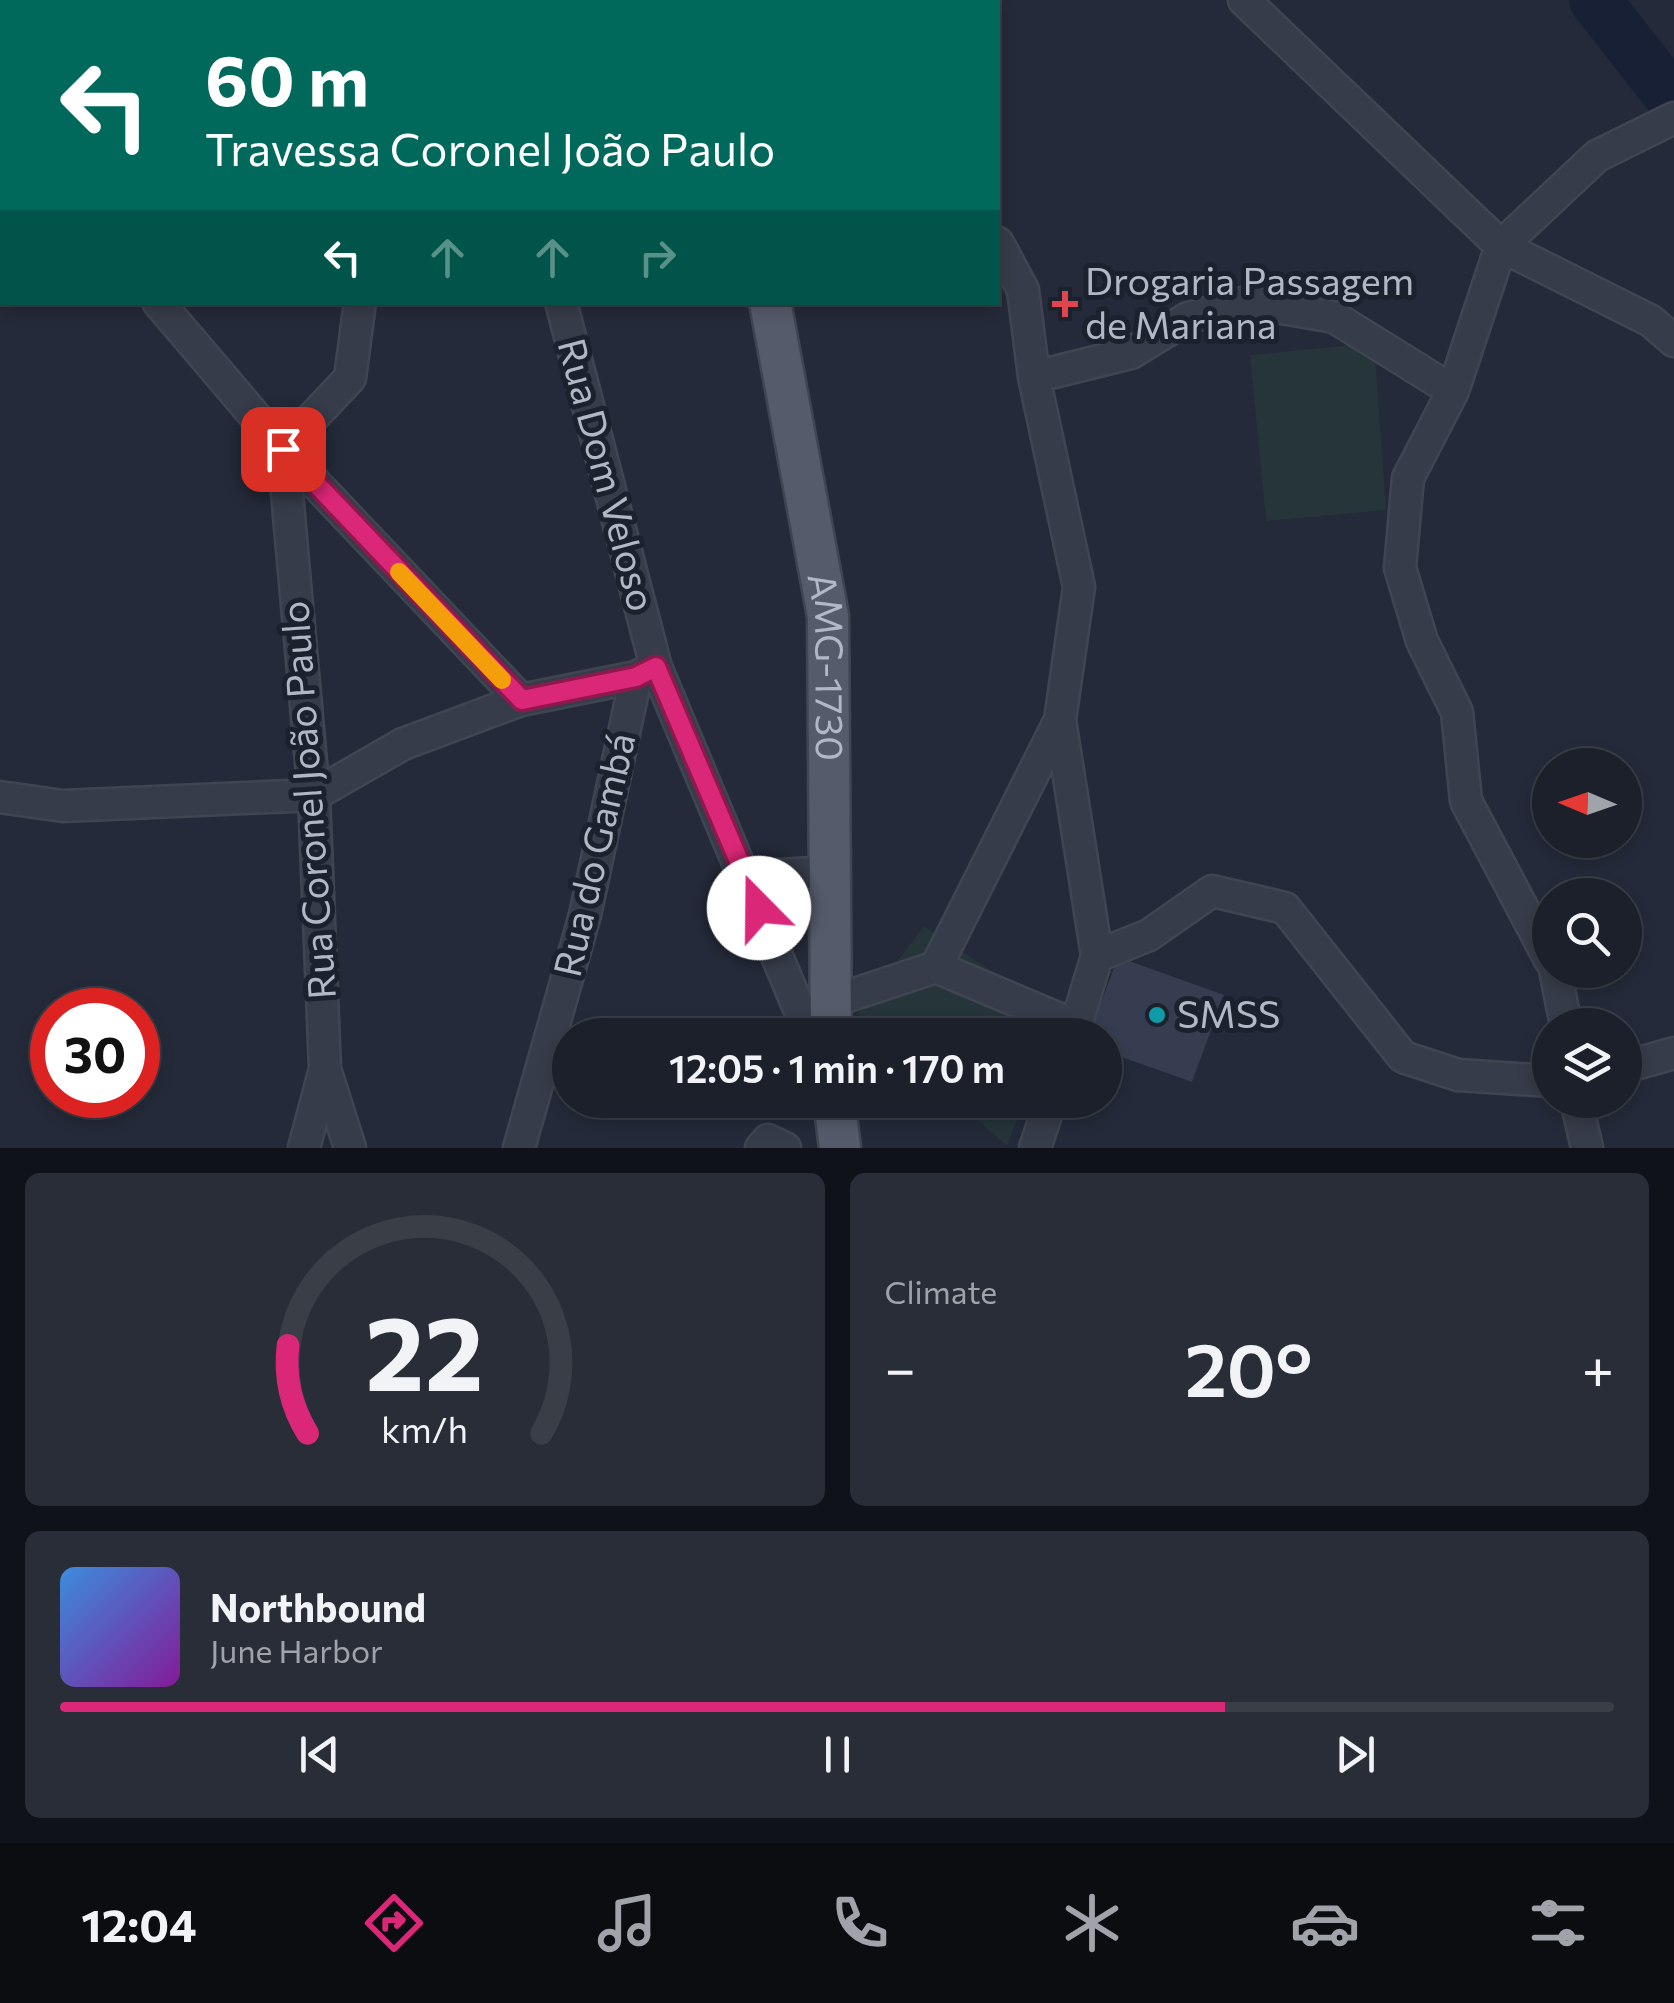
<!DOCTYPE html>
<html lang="en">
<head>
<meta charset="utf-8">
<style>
	body { margin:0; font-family:Commissioner,sans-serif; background:#282d37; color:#f1f3f6; height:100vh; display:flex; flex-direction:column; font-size:38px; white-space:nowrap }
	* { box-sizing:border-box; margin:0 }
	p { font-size:32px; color:#a0a3a9 }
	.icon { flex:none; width:55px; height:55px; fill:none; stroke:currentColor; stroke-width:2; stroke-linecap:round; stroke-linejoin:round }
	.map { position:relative; height:1148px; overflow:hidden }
	.panel { display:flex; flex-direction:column; gap:25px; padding:25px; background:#0f1218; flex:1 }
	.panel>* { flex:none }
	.guide { position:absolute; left:0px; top:0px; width:1000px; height:305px; box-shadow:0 5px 15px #0003,0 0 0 2px #393e47; background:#00695c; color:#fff; overflow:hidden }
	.needle { width:65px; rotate:272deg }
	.fabs { position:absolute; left:1532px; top:748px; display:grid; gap:20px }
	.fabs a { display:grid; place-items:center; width:110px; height:110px; border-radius:50%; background:#1b202b; box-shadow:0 5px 15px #0003,0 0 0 2px #393e47; font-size:50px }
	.speed { position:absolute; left:30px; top:988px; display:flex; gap:20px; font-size:50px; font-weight:700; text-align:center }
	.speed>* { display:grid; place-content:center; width:130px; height:130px; border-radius:50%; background:#1b202b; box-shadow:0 5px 15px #0003,0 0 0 2px #393e47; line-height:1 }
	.speed .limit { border:15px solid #d22; background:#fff; color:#111 }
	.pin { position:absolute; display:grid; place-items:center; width:85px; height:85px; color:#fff; margin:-42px; border-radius:20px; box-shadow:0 5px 15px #0006 }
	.me { position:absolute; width:110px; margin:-55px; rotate:338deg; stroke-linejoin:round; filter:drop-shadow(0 0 8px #0008) }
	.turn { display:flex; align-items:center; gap:35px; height:210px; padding:0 40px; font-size:45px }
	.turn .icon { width:130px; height:130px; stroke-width:2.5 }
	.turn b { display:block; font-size:70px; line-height:85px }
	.lanes { display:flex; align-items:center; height:95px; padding:0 40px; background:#0003; justify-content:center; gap:50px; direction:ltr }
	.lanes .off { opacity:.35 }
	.big { font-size:75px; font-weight:600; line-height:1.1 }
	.panel .widget { flex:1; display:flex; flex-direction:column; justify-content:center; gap:15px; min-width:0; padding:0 35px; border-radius:15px; background:#282d37 }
	.panel .dial { align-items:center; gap:0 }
	.dial svg { height:260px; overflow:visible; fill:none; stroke:#393e47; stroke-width:7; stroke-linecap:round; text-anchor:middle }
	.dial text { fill:#f1f3f6; stroke:none }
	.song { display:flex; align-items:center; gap:30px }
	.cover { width:120px; height:120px; border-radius:15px; background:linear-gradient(135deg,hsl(210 70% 55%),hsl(290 70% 35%)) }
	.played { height:10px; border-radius:5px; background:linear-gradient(90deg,#db2777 75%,#393e47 75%) }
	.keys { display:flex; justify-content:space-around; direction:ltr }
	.heat { display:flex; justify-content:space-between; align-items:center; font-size:55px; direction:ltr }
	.panel .tiles { flex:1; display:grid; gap:25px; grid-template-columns:1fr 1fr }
	.widget:last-child { grid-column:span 2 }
	.trip { position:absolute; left:552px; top:1018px; width:570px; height:100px; border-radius:50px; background:#1b202b; box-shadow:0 5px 15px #0003,0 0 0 2px #393e47; font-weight:600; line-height:100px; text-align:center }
	.dock { display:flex; height:160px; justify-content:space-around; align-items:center; background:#0b0d11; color:#a0a3a9 }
	.dock .icon { width:70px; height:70px }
	.dock .on { color:#db2777 }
	.dock b { font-size:45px; color:#f1f3f6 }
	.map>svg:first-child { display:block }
</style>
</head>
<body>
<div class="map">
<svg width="1674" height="1148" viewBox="0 0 1674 1148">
	<rect width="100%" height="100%" fill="#242a39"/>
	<path fill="#25353a" d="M1374,343L1386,510L1266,521L1250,355Z
		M924,926L1057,1015L1050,1035H882L858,1014Z
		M955,1100H1024L1007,1146Z"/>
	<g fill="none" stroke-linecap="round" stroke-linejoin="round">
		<path stroke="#182036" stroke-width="52" d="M1595,0L1674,101"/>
	</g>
	<path fill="#363d50" d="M1118,957L1224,995L1192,1082L1105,1051V1035H1089Z
		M951,1023L966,1035H941Z
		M971,1100H1000L989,1114Z"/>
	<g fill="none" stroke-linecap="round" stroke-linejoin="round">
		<defs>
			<path id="minor" d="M473,0L474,2
				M868,0L870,2
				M1244,0L1501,246L1453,391L1408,478L1400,568L1422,641L1457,712L1466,801L1550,960
				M401,2V0
				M1674,118L1597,156L1501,246L1651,321L1674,341
				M0,143L2,145
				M158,302L283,449L521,700
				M561,302L656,667L810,1035
				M1034,377L1131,353L1188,318L1246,302L1334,317L1453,391
				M1060,720L1097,956L1073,1035
				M0,797L63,806L314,795L403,744L521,700L636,677L656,667
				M746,877L830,872
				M1097,956L1149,935L1212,891L1285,908L1403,1057L1458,1075L1550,1081
				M936,967L1076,1026
				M1555,970L1566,1025
				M830,1002L936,967L1060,720L1079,587L1034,377L1023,290L998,243
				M1625,1067L1674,1053
				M325,1069L350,1148
				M1576,1100L1587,1148
				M304,1148L325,1069L314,795L283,449L350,378L360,302
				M519,1148L585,915L636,677
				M761,1148L768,1140L785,1148
				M1035,1148L1051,1100"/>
			<g id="major">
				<path d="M722,2V0"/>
				<path id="s1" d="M770,302L828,616L831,1035"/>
				<path d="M834,1100L840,1148"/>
			</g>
		</defs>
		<use href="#minor" stroke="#404552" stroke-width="35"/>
		<use href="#major" stroke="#404552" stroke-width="45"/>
		<use href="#minor" stroke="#373c4a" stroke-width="30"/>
		<use href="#major" stroke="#555b6a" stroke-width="40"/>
	</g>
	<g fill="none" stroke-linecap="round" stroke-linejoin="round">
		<defs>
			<path id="route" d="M283,449L522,700L636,677L656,667L759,908"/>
		</defs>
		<use href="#route" stroke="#8e194d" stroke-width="25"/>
		<use href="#route" stroke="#db2777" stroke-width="18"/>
		<path stroke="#f59e0b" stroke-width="18" d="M399,572L502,680"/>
	</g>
	<path fill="#e0444e" stroke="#1c212e" stroke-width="4" d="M1060 289h10v10h10v10h-10v10h-10v-10h-10v-10h10z"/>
	<circle fill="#0f9aa8" stroke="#1c212e" stroke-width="4" cx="1157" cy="1015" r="10"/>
	<g text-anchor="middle" stroke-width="10" stroke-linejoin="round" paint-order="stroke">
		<g font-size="38" fill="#b2b7c5" stroke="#1c212e" text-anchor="start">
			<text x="1085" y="295">Drogaria Passagem<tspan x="1085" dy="44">de Mariana</tspan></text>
			<text x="1177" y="1028">SMSS</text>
		</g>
		<g font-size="38" fill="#b2b7c5" stroke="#1c212e">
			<text transform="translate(606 475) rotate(75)" y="13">Rua Dom Veloso</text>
			<text dy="13" stroke="none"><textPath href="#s1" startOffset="370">AMG-1730</textPath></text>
			<text transform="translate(309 800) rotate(-94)" y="13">Rua Coronel João Paulo</text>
			<text transform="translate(595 855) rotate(-77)" y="13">Rua do Gambá</text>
		</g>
	</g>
</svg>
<div class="fabs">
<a><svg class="needle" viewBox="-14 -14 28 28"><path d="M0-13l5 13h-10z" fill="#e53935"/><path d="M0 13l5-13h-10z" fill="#a0a3a9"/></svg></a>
<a><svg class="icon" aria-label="search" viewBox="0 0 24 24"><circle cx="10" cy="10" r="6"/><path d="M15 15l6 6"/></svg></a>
<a><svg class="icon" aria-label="layers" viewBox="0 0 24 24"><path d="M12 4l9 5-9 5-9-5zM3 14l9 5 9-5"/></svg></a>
</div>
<div class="speed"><div class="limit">30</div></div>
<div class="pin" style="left:283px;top:449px;background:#d93025"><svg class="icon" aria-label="arrive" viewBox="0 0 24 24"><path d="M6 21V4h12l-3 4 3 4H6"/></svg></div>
<svg class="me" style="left:759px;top:908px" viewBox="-20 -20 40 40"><circle r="19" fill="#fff"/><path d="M0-13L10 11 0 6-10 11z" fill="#db2777"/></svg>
<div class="trip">12:05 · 1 min · 170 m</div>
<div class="guide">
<div class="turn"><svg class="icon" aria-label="left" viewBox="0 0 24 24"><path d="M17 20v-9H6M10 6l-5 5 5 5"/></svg><div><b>60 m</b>Travessa Coronel João Paulo</div></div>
<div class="lanes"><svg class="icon" aria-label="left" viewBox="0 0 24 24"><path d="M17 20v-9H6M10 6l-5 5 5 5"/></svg><svg class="icon off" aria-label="ahead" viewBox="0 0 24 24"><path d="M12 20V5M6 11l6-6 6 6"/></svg><svg class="icon off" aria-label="ahead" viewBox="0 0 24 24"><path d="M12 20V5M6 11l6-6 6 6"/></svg><svg class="icon off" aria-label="right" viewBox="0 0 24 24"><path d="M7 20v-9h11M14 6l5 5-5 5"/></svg></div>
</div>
</div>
<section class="panel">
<div class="tiles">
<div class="widget dial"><svg viewBox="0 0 100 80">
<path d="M14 69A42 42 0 1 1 86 69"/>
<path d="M14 69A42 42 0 0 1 8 42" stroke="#db2777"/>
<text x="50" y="56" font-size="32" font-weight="700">22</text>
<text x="50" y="72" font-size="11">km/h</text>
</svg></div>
<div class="widget"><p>Climate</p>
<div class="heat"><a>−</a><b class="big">20°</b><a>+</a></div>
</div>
<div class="widget">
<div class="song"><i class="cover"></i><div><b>Northbound</b><p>June Harbor</p></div></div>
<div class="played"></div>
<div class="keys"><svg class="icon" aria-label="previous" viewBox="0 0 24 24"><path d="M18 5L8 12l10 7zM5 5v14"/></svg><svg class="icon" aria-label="pause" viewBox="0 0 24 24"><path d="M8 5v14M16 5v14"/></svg><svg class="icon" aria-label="next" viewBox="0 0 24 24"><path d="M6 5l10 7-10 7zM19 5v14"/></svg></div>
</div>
</div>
</section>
<nav class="dock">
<b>12:04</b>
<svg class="icon on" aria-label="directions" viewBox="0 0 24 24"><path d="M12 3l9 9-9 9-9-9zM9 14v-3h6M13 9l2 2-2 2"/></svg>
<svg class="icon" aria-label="music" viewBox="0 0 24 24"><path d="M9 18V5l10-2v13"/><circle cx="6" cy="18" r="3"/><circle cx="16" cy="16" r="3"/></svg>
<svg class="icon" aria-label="phone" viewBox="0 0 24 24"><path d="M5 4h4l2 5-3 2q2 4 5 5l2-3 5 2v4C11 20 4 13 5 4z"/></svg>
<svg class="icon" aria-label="climate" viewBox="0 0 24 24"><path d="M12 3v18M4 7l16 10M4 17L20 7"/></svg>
<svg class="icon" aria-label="car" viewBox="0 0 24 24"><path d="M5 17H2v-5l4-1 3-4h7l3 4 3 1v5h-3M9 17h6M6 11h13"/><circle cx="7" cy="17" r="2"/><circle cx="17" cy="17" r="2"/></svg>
<svg class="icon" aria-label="filters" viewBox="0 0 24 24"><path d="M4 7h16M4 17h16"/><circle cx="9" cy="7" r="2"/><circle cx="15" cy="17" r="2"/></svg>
</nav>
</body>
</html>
